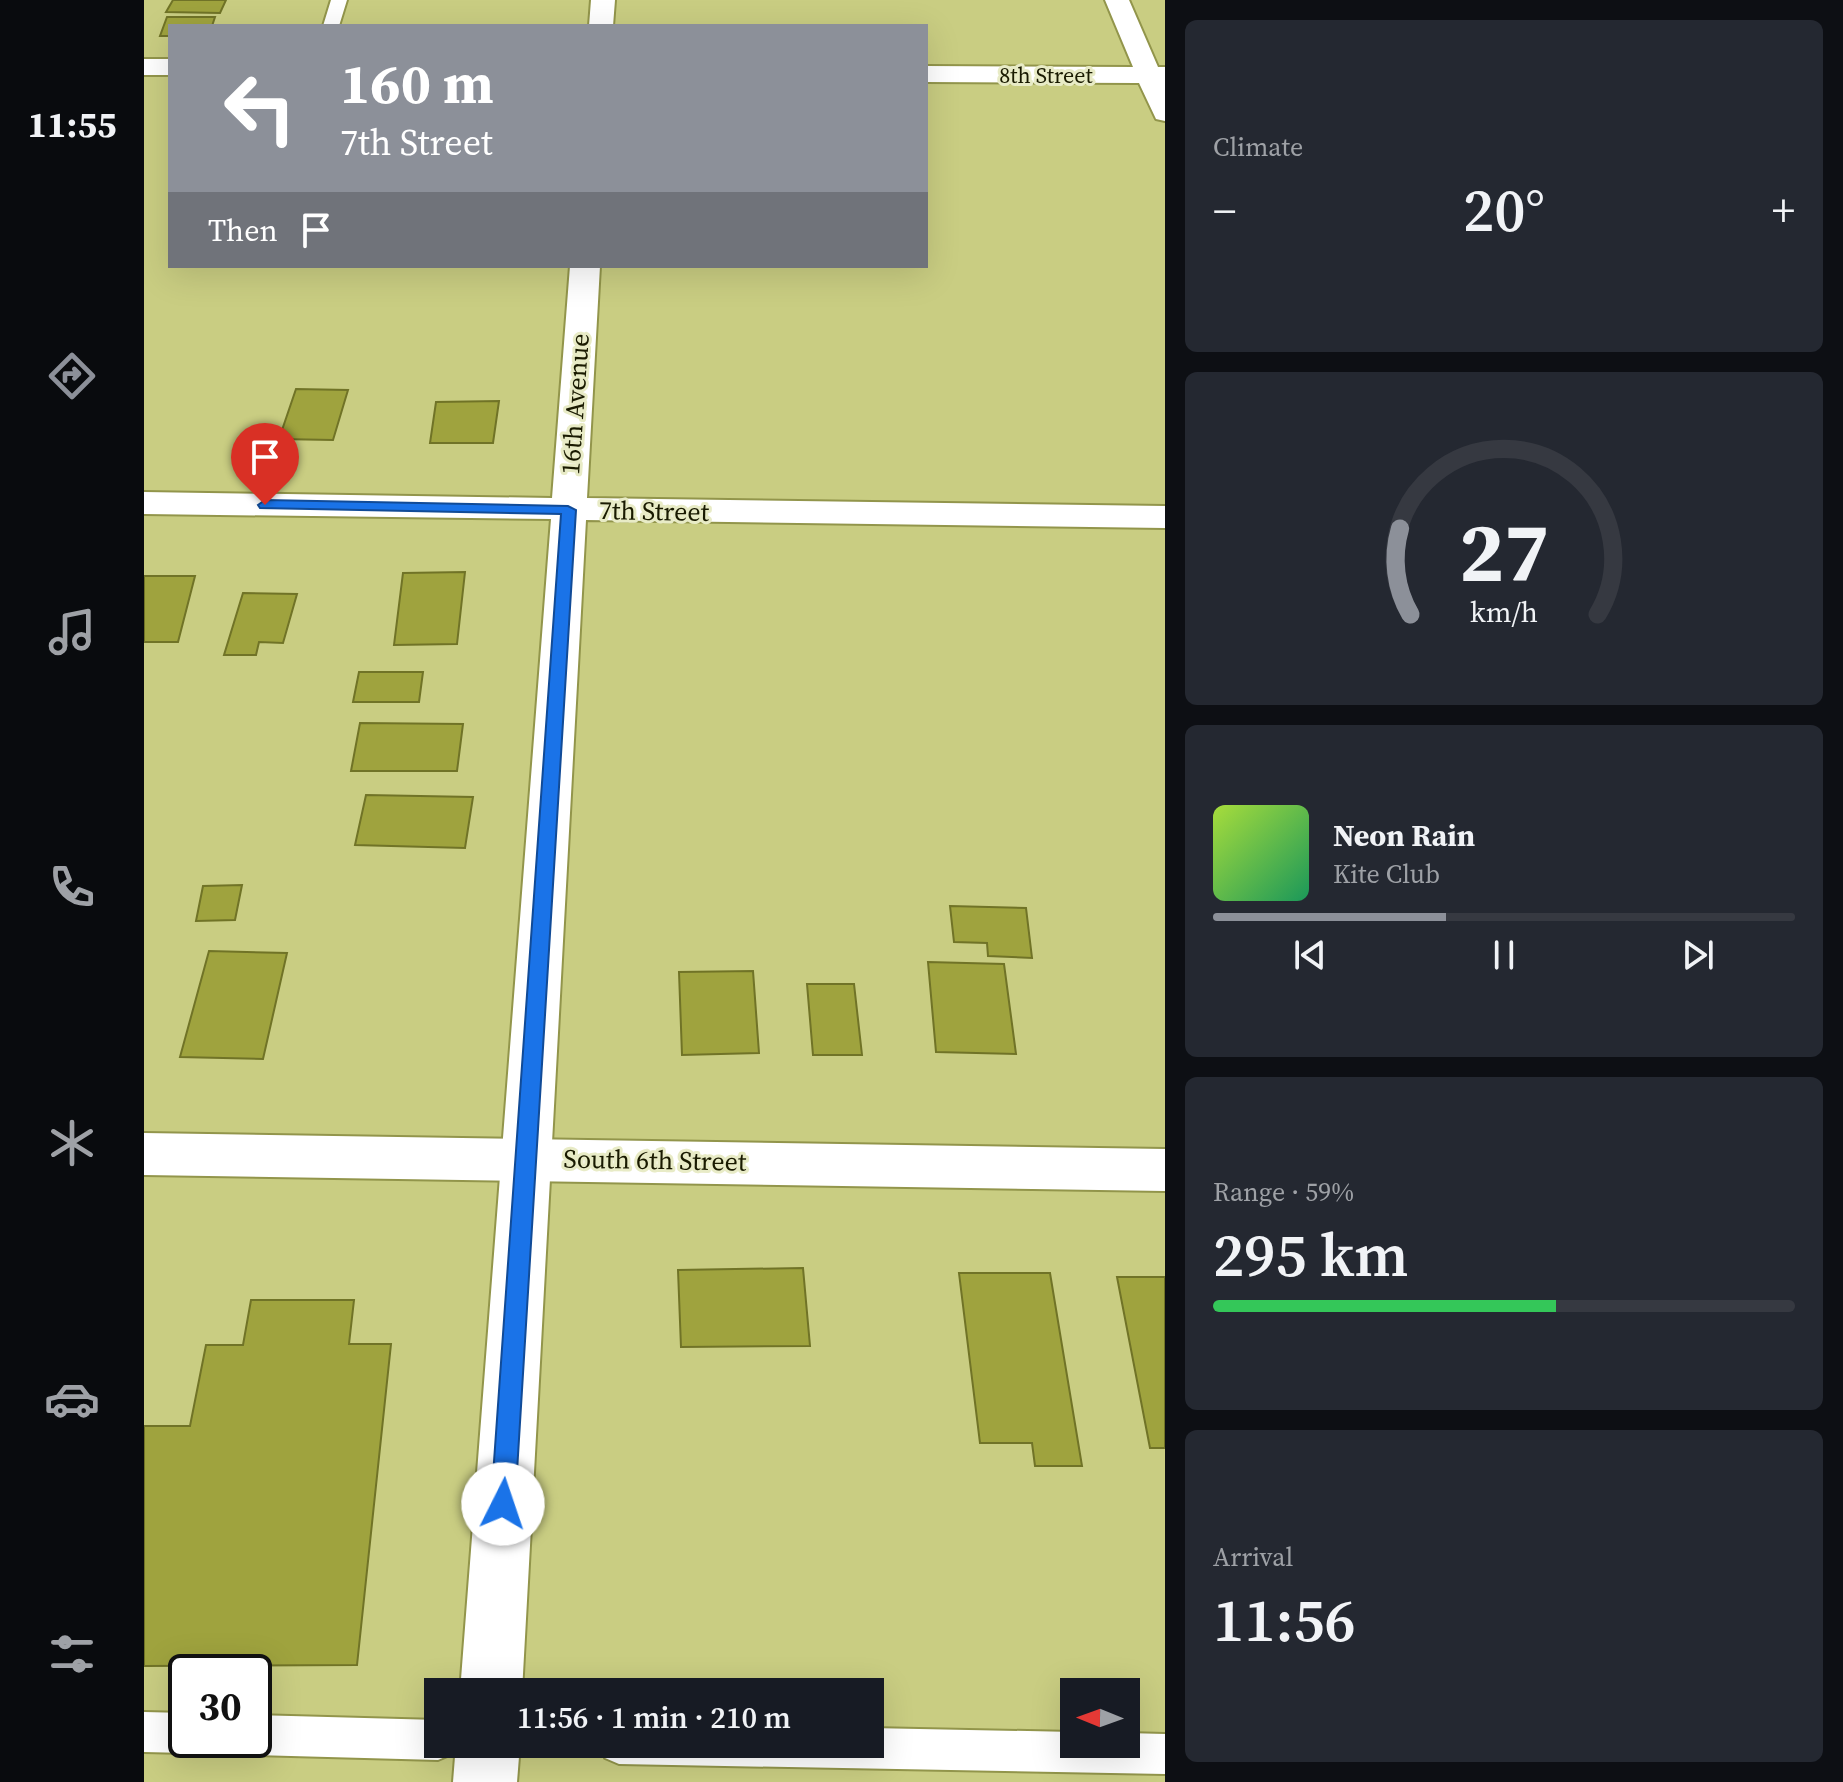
<!DOCTYPE html>
<html lang="en">
<head>
<meta charset="utf-8">
<style>
	body { margin:0; font-family:"Source Serif 4",serif; background:#242831; color:#f1f3f6; height:100vh; display:flex; flex-direction:column; font-size:30px; white-space:nowrap }
	* { box-sizing:border-box; margin:0 }
	p { font-size:26px; color:#9ea1a6 }
	.icon { flex:none; width:44px; height:44px; fill:none; stroke:currentColor; stroke-width:2; stroke-linecap:round; stroke-linejoin:round }
	.map { position:relative; flex:1; overflow:hidden }
	.details { display:flex; flex-direction:column; gap:20px; padding:20px; background:#0d0f14; width:678px }
	.details>* { flex:none }
	.hud { position:absolute; left:24px; top:24px; width:760px; height:244px; border-radius:0px; box-shadow:0 8px 32px #0002; background:#8c9099; color:#fff; overflow:hidden }
	.needle { width:52px; rotate:271deg }
	.controls { position:absolute; left:916px; top:1678px; display:grid; gap:16px }
	.controls a { display:grid; place-items:center; width:80px; height:80px; border-radius:0px; background:#171b24; box-shadow:0 8px 32px #0002; font-size:40px }
	.speed { position:absolute; left:24px; top:1654px; display:flex; gap:16px; font-size:40px; font-weight:700; text-align:center }
	.speed>* { display:grid; place-content:center; width:104px; height:104px; border-radius:50%; background:#171b24; box-shadow:0 8px 32px #0002; line-height:1 }
	.speed .limit { border:4px solid #111; border-radius:12px; background:#fff; color:#111 }
	.pin { position:absolute; display:grid; place-items:center; width:68px; height:68px; color:#fff; margin:-82px -34px; border-radius:50% 50% 50% 0; rotate:-45deg; box-shadow:0 0 8px #0007 }
	.pin .icon { rotate:45deg }
	.me { position:absolute; width:88px; margin:-44px; rotate:4deg; stroke-linejoin:round; filter:drop-shadow(0 0 6px #0008) }
	.turn { display:flex; align-items:center; gap:28px; height:168px; padding:0 40px; font-size:36px }
	.turn .icon { width:104px; height:104px; stroke-width:2.5 }
	.turn b { display:block; font-size:56px; line-height:68px }
	.then { display:flex; align-items:center; height:76px; padding:0 40px; background:#0003; gap:16px; font-size:30px }
	.big { font-size:60px; font-weight:600; line-height:1.1 }
	.details .tile { flex:1; display:flex; flex-direction:column; justify-content:center; gap:12px; min-width:0; padding:0 28px; border-radius:12px; background:#242831 }
	.details .dial { align-items:center; gap:0 }
	.dial svg { height:208px; overflow:visible; fill:none; stroke:#363941; stroke-width:7; stroke-linecap:round; text-anchor:middle }
	.dial text { fill:#f1f3f6; stroke:none }
	.song { display:flex; align-items:center; gap:24px }
	.cover { width:96px; height:96px; border-radius:12px; background:linear-gradient(135deg,hsl(80 70% 55%),hsl(150 70% 35%)) }
	.played { height:8px; border-radius:4px; background:linear-gradient(90deg,#8c9099 40%,#363941 40%) }
	.keys { display:flex; justify-content:space-around; direction:ltr }
	.heat { display:flex; justify-content:space-between; align-items:center; font-size:44px; direction:ltr }
	.charge { height:12px; border-radius:6px; background:linear-gradient(90deg,#34c759 59%,#363941 0) }
	.trip { position:absolute; left:280px; top:1678px; width:460px; height:80px; border-radius:0px; background:#171b24; box-shadow:0 8px 32px #0002; font-weight:600; line-height:80px; text-align:center }
	main { display:flex; flex:1; min-height:0 }
	.tab-bar { display:flex; flex-direction:column; width:144px; justify-content:space-around; align-items:center; background:#090b0e; color:#9ea1a6 }
	.tab-bar .icon { width:56px; height:56px }
	.tab-bar .current { color:#8c9099 }
	.tab-bar b { font-size:36px; color:#f1f3f6 }
	.map>svg:first-child { display:block }
</style>
</head>
<body>
<main>
<nav class="tab-bar">
<b>11:55</b>
<svg class="icon current" aria-label="directions" viewBox="0 0 24 24"><path d="M12 3l9 9-9 9-9-9zM9 14v-3h6M13 9l2 2-2 2"/></svg>
<svg class="icon" aria-label="music" viewBox="0 0 24 24"><path d="M9 18V5l10-2v13"/><circle cx="6" cy="18" r="3"/><circle cx="16" cy="16" r="3"/></svg>
<svg class="icon" aria-label="phone" viewBox="0 0 24 24"><path d="M5 4h4l2 5-3 2q2 4 5 5l2-3 5 2v4C11 20 4 13 5 4z"/></svg>
<svg class="icon" aria-label="climate" viewBox="0 0 24 24"><path d="M12 3v18M4 7l16 10M4 17L20 7"/></svg>
<svg class="icon" aria-label="car" viewBox="0 0 24 24"><path d="M5 17H2v-5l4-1 3-4h7l3 4 3 1v5h-3M9 17h6M6 11h13"/><circle cx="7" cy="17" r="2"/><circle cx="17" cy="17" r="2"/></svg>
<svg class="icon" aria-label="filters" viewBox="0 0 24 24"><path d="M4 7h16M4 17h16"/><circle cx="9" cy="7" r="2"/><circle cx="15" cy="17" r="2"/></svg>
</nav>
<div class="map">
<svg width="1021" height="1782" viewBox="0 0 1021 1782">
	<rect width="100%" height="100%" fill="#c9cd82"/>
	<path fill="#9fa33e" stroke="#707327" stroke-width="2" d="M29,0H82L76,13L22,12Z
		M23,17H71L68,26H26V36H16Z
		M152,389L204,390L189,440L135,439Z
		M355,401L349,443H286L292,402Z
		M321,572L313,644L250,645L259,573Z
		M0,576H51L34,642H0Z
		M99,593L153,594L139,643L115,642L112,655H80Z
		M215,672H279L275,702H209Z
		M216,723L319,724L313,771H207Z
		M222,795L329,797L321,848L211,845Z
		M98,885L91,920L52,921L59,886Z
		M806,906L882,908L888,958L844,956L843,943L810,942Z
		M65,951L143,953L119,1059L36,1057Z
		M784,962L860,964L872,1054L792,1052Z
		M609,971L615,1053L538,1055L535,972Z
		M663,984H710L718,1055H669Z
		M659,1268L666,1346L537,1347L534,1270Z
		M815,1273H906L938,1466H891L888,1443H836Z
		M973,1277H1021V1448H1006Z
		M107,1300H210L205,1344H247L213,1665L0,1666V1426H46L62,1345H99Z"/>
	<g fill="none" stroke-linecap="round" stroke-linejoin="round">
		<defs>
			<path id="lane" d="M187,0H203L195,26H179Z
				M0,1712L42,1713V1740H59L56,1747L42,1753L0,1752Z
				M110,1715L294,1720V1744H312L308,1754L294,1760L110,1755L96,1749L92,1740H110Z
				M726,1728L930,1732V1744H982V1733L1021,1734V1774L475,1764L461,1758L455,1744H726Z"/>
			<path id="street" d="M447,0H471L469,26H445Z
				M961,0H985L1014,67H1021V121L1012,119L995,83L782,82V66L989,67Z
				M0,59H26V75H0Z
				M426,266H456L443,498L1021,506V528L442,520L378,1692H316L407,519L0,514V492L408,498Z
				M312,1744H376L373,1782H309Z"/>
			<path id="secondary" d="M0,1133L1021,1149V1191L0,1175Z"/>
		</defs>
		<use href="#lane" stroke="#92954b" stroke-width="4"/>
		<use href="#street" stroke="#92954b" stroke-width="4"/>
		<use href="#secondary" stroke="#92954b" stroke-width="4"/>
		<use href="#lane" fill="#fff" fill-rule="evenodd"/>
		<use href="#street" fill="#fff" fill-rule="evenodd"/>
		<use href="#secondary" fill="#fff" fill-rule="evenodd"/>
	</g>
	<path fill="#1a73e8" stroke="#114b97" stroke-width="2" d="M121,500L424,506L432,510L371,1504L368,1512L359,1515L351,1512L347,1504L417,514L116,508L114,505Z"/>
	<g text-anchor="middle" stroke-width="6" stroke-linejoin="round" paint-order="stroke">
		<g font-size="22" fill="#191a00" stroke="#e8ebc6">
			<text x="902" y="83">8th Street</text>
		</g>
		<g font-size="26" fill="#191a00" stroke="#e8ebc6">
			<text transform="translate(431 404) rotate(-86)" y="9">16th Avenue</text>
			<text transform="translate(510 511) rotate(1)" y="9">7th Street</text>
			<text transform="translate(511 1160) rotate(1)" y="9">South 6th Street</text>
		</g>
	</g>
</svg>
<div class="controls">
<a><svg class="needle" viewBox="-14 -14 28 28"><path d="M0-13l5 13h-10z" fill="#e53935"/><path d="M0 13l5-13h-10z" fill="#9ea1a6"/></svg></a>
</div>
<div class="speed"><div class="limit">30</div></div>
<div class="pin" style="left:121px;top:505px;background:#d93025"><svg class="icon" aria-label="arrive" viewBox="0 0 24 24"><path d="M6 21V4h12l-3 4 3 4H6"/></svg></div>
<svg class="me" style="left:359px;top:1504px" viewBox="-20 -20 40 40"><circle r="19" fill="#fff"/><path d="M0-13L10 11 0 6-10 11z" fill="#1a73e8"/></svg>
<div class="trip">11:56 · 1 min · 210 m</div>
<div class="hud">
<div class="turn"><svg class="icon" aria-label="left" viewBox="0 0 24 24"><path d="M17 20v-9H6M10 6l-5 5 5 5"/></svg><div><b>160 m</b>7th Street</div></div>
<div class="then">Then<svg class="icon" aria-label="arrive" viewBox="0 0 24 24"><path d="M6 21V4h12l-3 4 3 4H6"/></svg></div>
</div>
</div>
<section class="details">
<div class="tile"><p>Climate</p>
<div class="heat"><a>−</a><b class="big">20°</b><a>+</a></div>
</div>
<div class="tile dial"><svg viewBox="0 0 100 80">
<path d="M14 69A42 42 0 1 1 86 69"/>
<path d="M14 69A42 42 0 0 1 10 36" stroke="#8c9099"/>
<text x="50" y="56" font-size="32" font-weight="700">27</text>
<text x="50" y="72" font-size="11">km/h</text>
</svg></div>
<div class="tile">
<div class="song"><i class="cover"></i><div><b>Neon Rain</b><p>Kite Club</p></div></div>
<div class="played"></div>
<div class="keys"><svg class="icon" aria-label="previous" viewBox="0 0 24 24"><path d="M18 5L8 12l10 7zM5 5v14"/></svg><svg class="icon" aria-label="pause" viewBox="0 0 24 24"><path d="M8 5v14M16 5v14"/></svg><svg class="icon" aria-label="next" viewBox="0 0 24 24"><path d="M6 5l10 7-10 7zM19 5v14"/></svg></div>
</div>
<div class="tile"><p>Range · 59%</p><b class="big">295 km</b><div class="charge"></div></div>
<div class="tile"><p>Arrival</p><b class="big">11:56</b></div>
</section>
</main>
</body>
</html>
